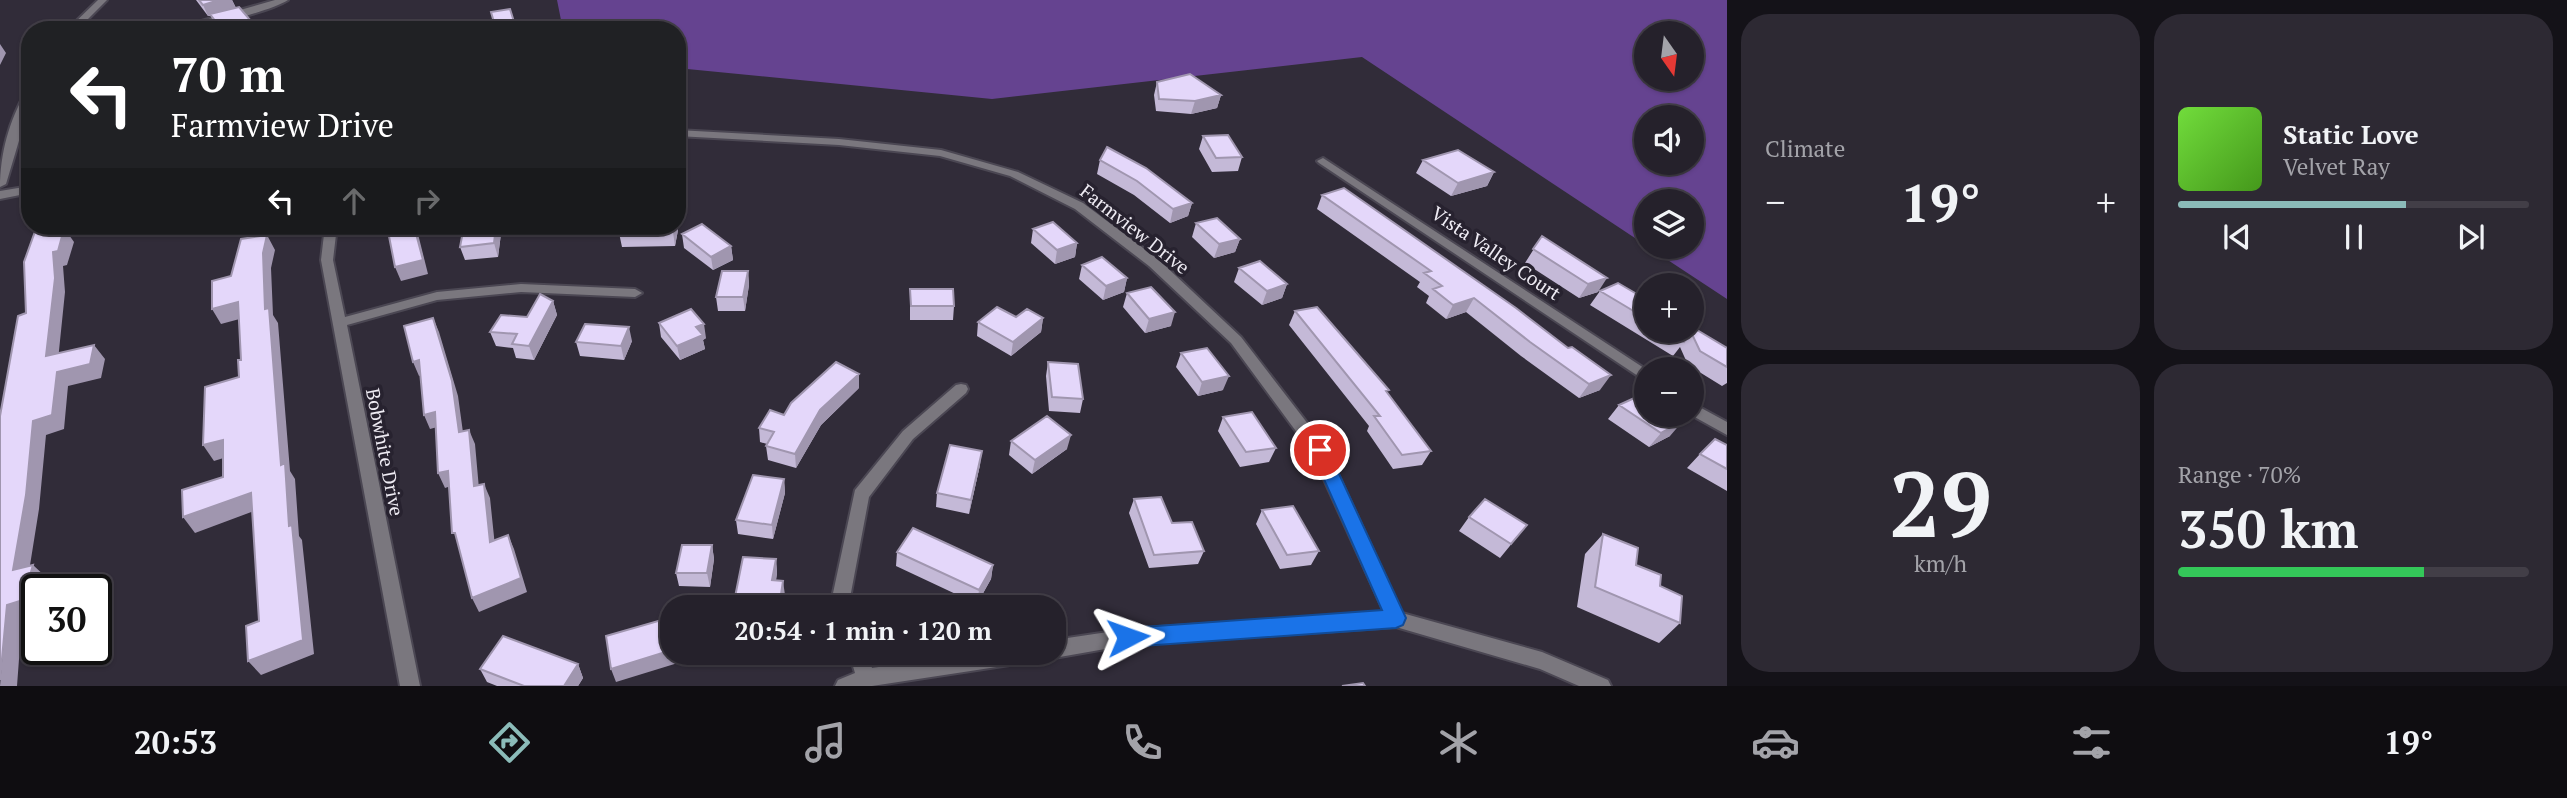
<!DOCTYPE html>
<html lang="en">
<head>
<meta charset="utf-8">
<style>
	body { margin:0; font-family:"PT Serif",serif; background:#2d2933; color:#f1f3f6; height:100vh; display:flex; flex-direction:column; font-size:26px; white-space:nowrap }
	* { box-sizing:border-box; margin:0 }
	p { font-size:23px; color:#a3a3a9 }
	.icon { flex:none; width:38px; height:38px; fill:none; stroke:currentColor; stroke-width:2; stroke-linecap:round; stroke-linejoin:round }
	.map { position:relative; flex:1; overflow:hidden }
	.side { display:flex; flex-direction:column; gap:14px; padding:14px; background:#141218; width:840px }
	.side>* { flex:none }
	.hud { position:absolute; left:21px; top:21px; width:665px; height:214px; border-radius:28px; box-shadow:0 2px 5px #0004,0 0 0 2px #423e47; background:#202124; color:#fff; overflow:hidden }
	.needle { width:46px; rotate:166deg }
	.fabs { position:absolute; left:1634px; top:21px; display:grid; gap:14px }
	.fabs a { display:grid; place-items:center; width:70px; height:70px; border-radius:50%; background:#25212b; box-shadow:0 2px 5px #0004,0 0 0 2px #423e47; font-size:35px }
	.speed { position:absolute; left:21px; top:574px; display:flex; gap:14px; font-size:35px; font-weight:700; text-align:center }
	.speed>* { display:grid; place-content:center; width:91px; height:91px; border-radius:50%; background:#25212b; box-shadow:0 2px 5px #0004,0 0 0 2px #423e47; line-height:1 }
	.speed .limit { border:4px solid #111; border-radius:10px; background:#fff; color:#111 }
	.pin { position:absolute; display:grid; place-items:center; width:60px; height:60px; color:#fff; margin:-30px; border:4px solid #fff; border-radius:50%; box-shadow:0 2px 7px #0007 }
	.me { position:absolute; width:77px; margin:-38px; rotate:86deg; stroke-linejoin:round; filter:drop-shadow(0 0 5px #0008) }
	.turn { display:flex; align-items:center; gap:24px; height:147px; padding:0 35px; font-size:32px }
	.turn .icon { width:91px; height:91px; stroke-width:2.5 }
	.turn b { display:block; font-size:49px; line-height:60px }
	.lanes { display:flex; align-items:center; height:66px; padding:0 35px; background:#0003; justify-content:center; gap:35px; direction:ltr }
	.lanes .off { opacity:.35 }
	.big { font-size:52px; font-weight:700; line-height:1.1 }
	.side .tile { flex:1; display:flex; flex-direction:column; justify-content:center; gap:10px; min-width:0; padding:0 24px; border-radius:28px; background:#2d2933 }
	.side .dial { align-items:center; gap:0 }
	.dial b { font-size:91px; line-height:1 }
	.song { display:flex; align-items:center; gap:21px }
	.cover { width:84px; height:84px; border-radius:10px; background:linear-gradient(135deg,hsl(100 70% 55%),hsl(100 70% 35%)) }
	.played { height:7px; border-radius:4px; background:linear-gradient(90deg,#8bbbb9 65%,#423e47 65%) }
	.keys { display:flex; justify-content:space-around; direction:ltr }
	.heat { display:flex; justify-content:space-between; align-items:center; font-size:38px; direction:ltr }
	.charge { height:10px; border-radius:5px; background:linear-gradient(90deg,#34c759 70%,#423e47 0) }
	.side .tiles { flex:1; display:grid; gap:14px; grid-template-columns:repeat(2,1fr) }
	.trip { position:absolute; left:660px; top:595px; width:406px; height:70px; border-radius:28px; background:#25212b; box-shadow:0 2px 5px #0004,0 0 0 2px #423e47; font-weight:700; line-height:70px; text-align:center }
	.tabs { display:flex; height:112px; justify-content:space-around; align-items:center; background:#0f0d11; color:#a3a3a9 }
	.tabs .icon { width:49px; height:49px }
	.tabs .on { color:#8bbbb9 }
	.tabs b { font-size:32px; color:#f1f3f6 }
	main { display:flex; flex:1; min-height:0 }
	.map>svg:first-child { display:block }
</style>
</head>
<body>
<main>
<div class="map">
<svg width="1727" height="686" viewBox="0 0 1727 686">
	<rect width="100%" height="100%" fill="#312c39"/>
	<path fill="#654390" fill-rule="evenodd" d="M557,0H1727V299L1648,247H1692V201H1647V246L1362,57L992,99L677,68V30H563ZM1647,33H1692V79H1647ZM1647,117H1692V163H1647Z"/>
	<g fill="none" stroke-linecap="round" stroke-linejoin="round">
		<defs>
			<path id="minor" d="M275,0H288C267,13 195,30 170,30Z
				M677,130L839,139L941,150L1018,172L1083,203L1159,260L1241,337L1325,446L1402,613L1542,652L1608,680L1611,686H1579L1540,669L1396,627L1128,645L1054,658L1047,655L1046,653H1054V640L1128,629L1384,612L1312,453L1231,343L1149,266L1075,209L1010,176L940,156L839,145L677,136Z
				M1323,158L1647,370V382L1319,163L1317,161Z
				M30,186V193L0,199V191Z
				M325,226H337L333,260L345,317L437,292L521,284L635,289L642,293L635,297L521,292L437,300L347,325L420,686H400L321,260Z
				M961,384L966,385L968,389L966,393L913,439L869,497L850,598L853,607H835L832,598L855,490L903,431L956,385Z
				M1692,403L1727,422V435L1691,415Z
				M849,653H867L872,668L973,653H1038L1036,659L1029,662L872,686H835L838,680L855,673Z"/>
			<path id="tertiary" d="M98,0H107L77,30H67Z
				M30,91V104L6,184L0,187C0,155 9,120 26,92Z"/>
		</defs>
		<use href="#minor" stroke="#4b4753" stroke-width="4"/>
		<use href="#tertiary" stroke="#4b4753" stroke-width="4"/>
		<use href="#minor" fill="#7a777e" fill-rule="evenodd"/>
		<use href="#tertiary" fill="#7a777e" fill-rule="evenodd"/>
	</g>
	<path fill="#c4b9d7" d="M196,0H232L236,8L255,30H218L211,16H208Z
		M1157,82L1221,95L1217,108L1191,114L1156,111L1154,95Z
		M1203,136L1242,157L1238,171L1212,172L1199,149Z
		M1100,160L1192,203L1188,216L1170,223L1134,195L1097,174Z
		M1423,160L1494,172L1487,186L1451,196L1416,173Z
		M1344,188L1600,390L1579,398L1521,356L1466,312L1446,319L1426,303L1429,296L1417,287L1420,282L1317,209L1322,195Z
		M1196,223L1240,239L1235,252L1214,258L1192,237Z
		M502,226L498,257L465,260L460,247Z
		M621,226H677L678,230L675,246L622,247L619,233Z
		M1033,229L1077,243L1075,257L1055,264L1031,243Z
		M682,234L731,246L733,260L713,270L684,248Z
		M1542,236L1598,292L1579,298L1525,263Z
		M1082,265L1127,278L1124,292L1103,300L1079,279Z
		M1239,268L1287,284L1282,298L1262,305L1234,282Z
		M748,271L749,285L745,311H718L716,297Z
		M910,289L954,306L953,320H910Z
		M1600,291L1647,300V331H1692L1727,348V383L1722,386L1688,365L1680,347L1673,356L1590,305Z
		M1127,293L1171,326L1145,333L1123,307Z
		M553,301L557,315L534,360L516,358L513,348L496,346L490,332L527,317Z
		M1295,311L1388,394L1431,451L1422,465L1393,469L1367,431L1369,426L1289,325Z
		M1016,317L1043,318L1041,332L1011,356L977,336L978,322Z
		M659,323L706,338L703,340L705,349L680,360L661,337Z
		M632,341L624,360L580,356L576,342Z
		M1181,353L1223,390L1198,396L1176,367Z
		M1048,362L1083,399L1080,413L1049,411L1046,376Z
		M859,388L821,425L796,468L768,460L766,446L767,444L760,442L759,428L784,415Z
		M1619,405L1670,436L1649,447L1608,419Z
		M1223,417L1276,448L1269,462L1240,467L1218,431Z
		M1011,441L1067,449L1032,474L1009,455Z
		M1727,445V491L1687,468L1700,454Z
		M980,465L969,514L936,507L937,493Z
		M784,479L785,493L773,539L738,534L736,520Z
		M1134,499L1204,551L1198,564L1149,568L1129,513Z
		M1262,510L1319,551L1311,565L1280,569L1256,524Z
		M1469,517L1527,525L1500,558L1459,531Z
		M1603,534L1660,586L1680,623L1659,643L1577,607L1585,554Z
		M712,545L714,559L710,587L679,586L676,573Z
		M897,552L993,565L991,579L977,604L896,566Z
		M776,559L777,573L776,580L785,595L783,607H733Z
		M578,664L583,678L578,686H497L487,682L480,669Z"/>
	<path fill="#a096af" d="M219,0H232L236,8L208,16L203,5Z
		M251,21L255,30H238L245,23Z
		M515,25L516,30H497L496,29Z
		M0,44L6,53L0,65Z
		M1221,95L1217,108L1191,114L1195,101Z
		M1494,172L1487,186L1451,196L1458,183Z
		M1192,203L1188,216L1170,223L1173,209Z
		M50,226H73L67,232L74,242L67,265L63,266L65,292L57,370L46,356L44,233Z
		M239,226H272L270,232L244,236Z
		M414,226H416L428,274L401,281L395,267Z
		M496,226H502L498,257L494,243Z
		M674,226H677L678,230L675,246L673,232Z
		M267,235L275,250L271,268L273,315L278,323L290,471L295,479L299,536L302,540L314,654L261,675L248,661L289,526L281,465L265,309L263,253Z
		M1240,239L1235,252L1214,258L1219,244Z
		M1077,243L1075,257L1055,264L1057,250Z
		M731,246L733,260L713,270L711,257Z
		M748,271L749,285L745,311L743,297Z
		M1127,278L1124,292L1103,300L1106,286Z
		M1607,278L1598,292L1579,298L1588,284Z
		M1287,284L1282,298L1262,305L1267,291Z
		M1474,298L1466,312L1446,319L1453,305Z
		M553,301L557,315L534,360L529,346Z
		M238,302L247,317L221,324L212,309Z
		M1175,312L1171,326L1145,333L1149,319Z
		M433,318L439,332L458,396L465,447L459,432Z
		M1043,318L1041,332L1011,356L1013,342Z
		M704,324L706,338L703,340L705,349L680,360L677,346L696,327Z
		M629,327L632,341L624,360L621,346Z
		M94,345L105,359L101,378L68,386L64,429L46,435L39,509L27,584L13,570L33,421L57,372Z
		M419,360L425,374L419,376L413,362Z
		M859,374V388L821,425L796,468L795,454L820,410Z
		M1611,375L1600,390L1579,398L1589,384Z
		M1229,376L1223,390L1198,396L1202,382Z
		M435,412L441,426L430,429L424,415Z
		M1682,422L1670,436L1649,447L1661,433Z
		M469,430L475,444L480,500L474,486Z
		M1071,435L1067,449L1032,474L1035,460Z
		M223,440L233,455L214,461L203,445Z
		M982,451L980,465L969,514L971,500Z
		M448,471L454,485L445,488L438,473Z
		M784,479L785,493L773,539L772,525Z
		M484,484L490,498L496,556L490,542Z
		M251,493L262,508L195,533L183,517Z
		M508,535L514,549L527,592L479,612L472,598Z
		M712,545L714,559L710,587L707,573Z
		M776,559L777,573L774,594L772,580Z
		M33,565L47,578L44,590H37V614L22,619L17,686H0L7,605Z
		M993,565L991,579L977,604L979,590Z
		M783,581L785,595L783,607H781L780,601Z
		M672,650V653H692L694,658L616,682L611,669Z
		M578,664L583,678L578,686H564Z"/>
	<path fill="#e4d7fa" stroke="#a096af" stroke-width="2" d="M199,0H219L203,5Z
		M239,7L251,21L245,23L248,27L238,30H222L210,14Z
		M510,9L515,25L496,29L491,12Z
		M1190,74L1221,95L1195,101L1159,99L1157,82Z
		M1228,135L1242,157L1216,158L1203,136Z
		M1107,147L1146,168L1192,203L1173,209L1137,181L1100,160Z
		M1458,150L1494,172L1458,183L1423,160Z
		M1344,188L1516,308L1568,348L1572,347L1611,375L1589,384L1530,342L1474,298L1453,305L1433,289L1442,286L1424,273L1431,271L1322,195Z
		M1217,218L1240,239L1219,244L1196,223Z
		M1053,222L1077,243L1057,250L1033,229Z
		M702,224L731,246L711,257L682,234Z
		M37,226H50L44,233L64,229L58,251L53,252L55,278L46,356L94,345L90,364L57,372L52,415L33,421L26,495L13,570L33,565L23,600L7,605L0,680V416L18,316L26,313L24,262Z
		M387,226H414L423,260L395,267Z
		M464,226H496L494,243L460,247Z
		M621,226H674L673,232L619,233Z
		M267,235L263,253L265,309L269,308L281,465L285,463L289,526L292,525L303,640L248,661L246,626L259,621L251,493L183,517L182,490L223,477V440L203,445L205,387L239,377L238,360H241L238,302L212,309V281L231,276L241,239Z
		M1542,236L1607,278L1588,284L1533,249Z
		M1102,257L1127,278L1106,286L1082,265Z
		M1260,261L1287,284L1267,291L1239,268Z
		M722,271H748L743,297H716Z
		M1618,283L1647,300V319L1600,291Z
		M1151,287L1175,312L1149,319L1127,293Z
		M910,289H953L954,306H911Z
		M540,294L553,301L529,346L512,344L517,334L490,332L501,315L527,317Z
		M997,307L1016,317L1027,309L1043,318L1013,342L978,322Z
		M1317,307L1389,390L1386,391L1431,451L1402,455L1374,416H1380L1295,311Z
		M691,309L704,324L696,327L703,335L677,346L659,323Z
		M433,318L452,381L459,432L469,430L474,486L484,484L490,542L508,535L521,578L472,598L455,533H452L448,471L438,473L435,412L424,415L419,360L413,362L404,326Z
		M585,324L629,327L621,346L576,342Z
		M1692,327L1727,348V367L1700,351L1691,332L1684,342L1666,331H1692Z
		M1207,348L1229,376L1202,382L1181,353Z
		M836,362L859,374L820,410L795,454L766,446L774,432L759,428L770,410L784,415L791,403Z
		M1048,362L1078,364L1083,399L1052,397Z
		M1641,395L1647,399V415H1671L1682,422L1661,433L1619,405Z
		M1252,412L1276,448L1246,452L1223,417Z
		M1047,416L1071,435L1035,460L1011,441Z
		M1715,439L1727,445V469L1700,454Z
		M950,445L982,451L971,500L937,493Z
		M753,475L784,479L772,525L736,520Z
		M1161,497L1172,523L1192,522L1204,551L1154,555L1134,499Z
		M1485,499L1527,525L1511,544L1469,517Z
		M1293,506L1319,551L1287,555L1262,510Z
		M913,528L993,565L979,590L897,552Z
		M1603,534L1638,548L1636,565L1661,575L1660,586L1682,596L1680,623L1595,587Z
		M682,545H712L707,573H676Z
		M743,557L776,559L772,580L783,581L780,601L766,600L764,607H733Z
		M672,617V650L611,669L606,636Z
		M503,636L578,664L564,686H524L480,669Z
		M1363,683L1365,686H1342Z"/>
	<path fill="#1a73e8" stroke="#114b97" stroke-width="2" d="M1320,443L1326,445L1328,450L1406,618L1403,625L1396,628L1128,647L1120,644L1117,637L1120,630L1128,628L1382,610L1311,450L1313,445Z"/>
	<g text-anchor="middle" stroke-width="7" stroke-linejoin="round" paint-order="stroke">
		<g font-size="19" fill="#eeebf3" stroke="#27222f">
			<text transform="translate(1135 229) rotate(38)" y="7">Farmview Drive</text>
			<text transform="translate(1496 253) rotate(34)" y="7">Vista Valley Court</text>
			<text transform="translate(385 452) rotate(79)" y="7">Bobwhite Drive</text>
		</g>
	</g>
</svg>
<div class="fabs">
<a><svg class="needle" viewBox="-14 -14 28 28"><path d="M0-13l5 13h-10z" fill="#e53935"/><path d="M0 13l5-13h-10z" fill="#a3a3a9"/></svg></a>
<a><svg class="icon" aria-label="sound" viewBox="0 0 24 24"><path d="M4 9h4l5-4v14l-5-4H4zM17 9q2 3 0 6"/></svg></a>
<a><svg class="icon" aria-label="layers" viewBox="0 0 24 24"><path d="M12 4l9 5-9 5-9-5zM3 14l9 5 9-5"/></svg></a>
<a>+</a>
<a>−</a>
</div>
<div class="speed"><div class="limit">30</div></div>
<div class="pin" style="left:1320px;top:450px;background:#d93025"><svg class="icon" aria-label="arrive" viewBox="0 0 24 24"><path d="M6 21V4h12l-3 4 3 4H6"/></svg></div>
<svg class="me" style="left:1128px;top:637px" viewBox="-20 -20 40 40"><path d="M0-17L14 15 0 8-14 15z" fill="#1a73e8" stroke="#fff" stroke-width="4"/></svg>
<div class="trip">20:54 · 1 min · 120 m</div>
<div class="hud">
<div class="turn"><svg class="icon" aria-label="left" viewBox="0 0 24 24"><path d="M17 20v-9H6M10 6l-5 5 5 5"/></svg><div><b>70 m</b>Farmview Drive</div></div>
<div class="lanes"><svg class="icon" aria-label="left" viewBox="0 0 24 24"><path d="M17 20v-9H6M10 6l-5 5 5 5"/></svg><svg class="icon off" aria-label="ahead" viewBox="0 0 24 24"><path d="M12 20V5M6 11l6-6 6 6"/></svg><svg class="icon off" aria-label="right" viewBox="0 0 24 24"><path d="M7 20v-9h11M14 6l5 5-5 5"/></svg></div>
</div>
</div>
<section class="side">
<div class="tiles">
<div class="tile"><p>Climate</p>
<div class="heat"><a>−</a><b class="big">19°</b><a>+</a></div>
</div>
<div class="tile">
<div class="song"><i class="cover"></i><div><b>Static Love</b><p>Velvet Ray</p></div></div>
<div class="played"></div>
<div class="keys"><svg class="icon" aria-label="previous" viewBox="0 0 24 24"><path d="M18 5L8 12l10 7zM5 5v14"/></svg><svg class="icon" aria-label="pause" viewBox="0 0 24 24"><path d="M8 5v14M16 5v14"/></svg><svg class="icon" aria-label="next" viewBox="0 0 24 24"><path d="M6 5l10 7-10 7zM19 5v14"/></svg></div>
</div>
<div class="tile dial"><b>29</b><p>km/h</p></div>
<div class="tile"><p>Range · 70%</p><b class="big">350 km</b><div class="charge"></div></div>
</div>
</section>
</main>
<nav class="tabs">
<b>20:53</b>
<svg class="icon on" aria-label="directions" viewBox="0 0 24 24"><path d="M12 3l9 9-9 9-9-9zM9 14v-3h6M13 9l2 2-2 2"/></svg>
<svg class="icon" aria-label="music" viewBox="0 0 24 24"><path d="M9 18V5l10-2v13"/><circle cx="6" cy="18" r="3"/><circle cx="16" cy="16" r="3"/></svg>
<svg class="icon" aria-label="phone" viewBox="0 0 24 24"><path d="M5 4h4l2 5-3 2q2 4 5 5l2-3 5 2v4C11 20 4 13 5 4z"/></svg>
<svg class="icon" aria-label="climate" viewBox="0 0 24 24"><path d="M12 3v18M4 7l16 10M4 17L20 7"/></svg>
<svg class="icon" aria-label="car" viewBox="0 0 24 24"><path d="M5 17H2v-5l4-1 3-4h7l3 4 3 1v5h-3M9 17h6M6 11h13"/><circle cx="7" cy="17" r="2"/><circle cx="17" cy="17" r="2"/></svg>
<svg class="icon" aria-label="filters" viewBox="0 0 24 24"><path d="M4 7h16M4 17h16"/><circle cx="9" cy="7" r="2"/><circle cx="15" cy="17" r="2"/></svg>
<b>19°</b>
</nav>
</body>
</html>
